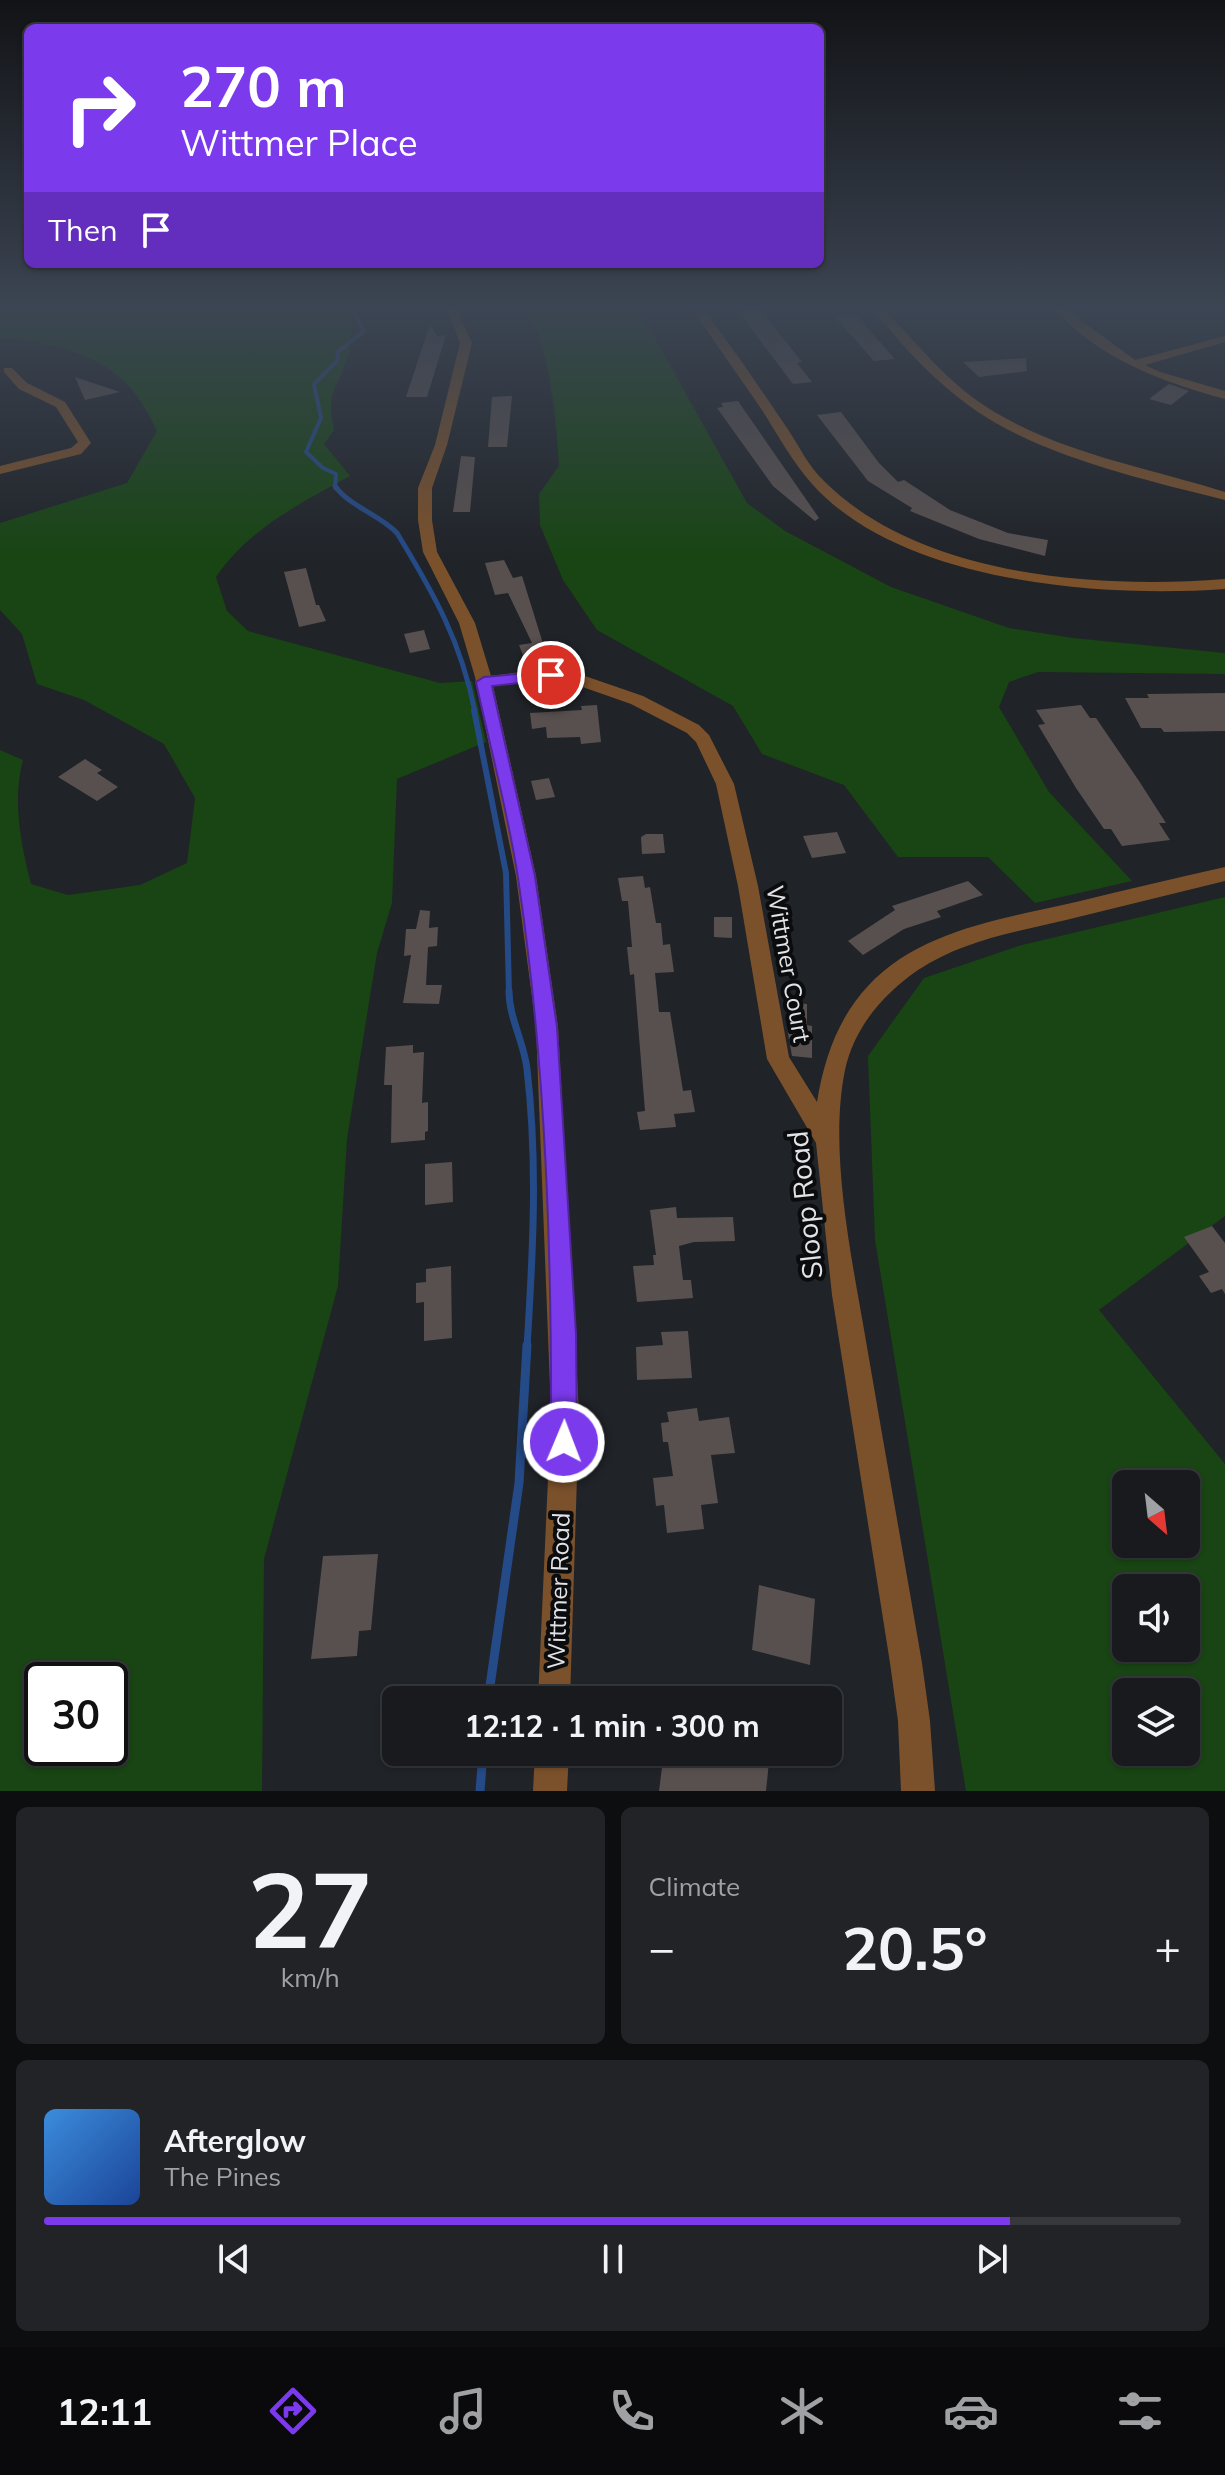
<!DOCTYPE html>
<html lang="en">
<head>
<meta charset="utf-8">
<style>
	body { margin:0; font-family:Mulish,sans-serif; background:#212327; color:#f1f3f6; height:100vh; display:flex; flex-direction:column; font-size:30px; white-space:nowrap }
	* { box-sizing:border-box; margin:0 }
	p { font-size:26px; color:#9fa1a4 }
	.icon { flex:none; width:44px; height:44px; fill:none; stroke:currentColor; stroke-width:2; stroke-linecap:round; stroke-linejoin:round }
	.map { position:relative; height:1791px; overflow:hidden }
	.details { display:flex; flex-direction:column; gap:16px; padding:16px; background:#0d0e10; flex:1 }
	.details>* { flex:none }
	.top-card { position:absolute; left:24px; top:24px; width:800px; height:244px; border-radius:12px; box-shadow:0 2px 6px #0004,0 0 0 2px #36383c; background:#7c3aed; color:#fff; overflow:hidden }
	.needle { width:52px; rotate:152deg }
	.tools { position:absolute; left:1112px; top:1470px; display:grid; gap:16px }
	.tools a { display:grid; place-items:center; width:88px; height:88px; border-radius:12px; background:#181a1e; box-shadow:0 2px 6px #0004,0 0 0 2px #36383c; font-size:40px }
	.speed { position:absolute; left:24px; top:1662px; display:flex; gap:16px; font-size:40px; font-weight:700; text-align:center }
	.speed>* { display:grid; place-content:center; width:104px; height:104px; border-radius:50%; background:#181a1e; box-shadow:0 2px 6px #0004,0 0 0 2px #36383c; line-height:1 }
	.speed .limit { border:4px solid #111; border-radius:12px; background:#fff; color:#111 }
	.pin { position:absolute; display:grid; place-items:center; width:68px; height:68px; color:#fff; margin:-34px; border:4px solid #fff; border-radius:50%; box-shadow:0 2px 8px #0007 }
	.me { position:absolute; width:88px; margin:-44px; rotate:1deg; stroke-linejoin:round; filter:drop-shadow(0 0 6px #0008) }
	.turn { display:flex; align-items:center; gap:28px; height:168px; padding:0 24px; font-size:36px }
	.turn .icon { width:104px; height:104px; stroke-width:2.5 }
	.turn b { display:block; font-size:56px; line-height:68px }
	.then { display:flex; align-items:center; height:76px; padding:0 24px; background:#0003; gap:16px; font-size:30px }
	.big { font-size:60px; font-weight:700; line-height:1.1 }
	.details .tile { flex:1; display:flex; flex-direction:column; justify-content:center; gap:12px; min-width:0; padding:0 28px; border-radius:12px; background:#212327 }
	.details .dial { align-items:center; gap:0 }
	.dial b { font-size:104px; line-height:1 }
	.song { display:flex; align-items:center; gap:24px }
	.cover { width:96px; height:96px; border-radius:12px; background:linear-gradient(135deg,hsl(210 70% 55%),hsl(220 70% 35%)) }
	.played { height:8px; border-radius:4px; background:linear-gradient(90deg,#7c3aed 85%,#36383c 85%) }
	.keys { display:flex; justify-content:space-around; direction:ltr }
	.heat { display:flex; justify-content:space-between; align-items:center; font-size:44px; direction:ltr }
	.details .tiles { flex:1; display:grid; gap:16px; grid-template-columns:1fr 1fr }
	.tile:last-child { grid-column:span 2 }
	.trip { position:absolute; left:382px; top:1686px; width:460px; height:80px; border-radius:12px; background:#181a1e; box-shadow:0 2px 6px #0004,0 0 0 2px #36383c; font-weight:700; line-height:80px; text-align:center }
	.tabs { display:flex; height:128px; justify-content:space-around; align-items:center; background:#0a0a0c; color:#9fa1a4 }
	.tabs .icon { width:56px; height:56px }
	.tabs .active { color:#7c3aed }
	.tabs b { font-size:36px; color:#f1f3f6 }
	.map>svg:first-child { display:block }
</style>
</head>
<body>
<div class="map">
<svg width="1225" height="1791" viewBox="0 0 1225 1791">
	<rect width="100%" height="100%" fill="#202328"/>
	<path fill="#184513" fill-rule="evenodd" d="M0,310H355C351,325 352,341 348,355C338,390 325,388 334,430L324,444L350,476C301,503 248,529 216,577L227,611L248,631L440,683L472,681L486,742L397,779L392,903L377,953L347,1139L338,1286L264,1559L262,1791H0V750L23,760C12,800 21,845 31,884L68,895L140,885L187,863L195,798L164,744L84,700L37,684L22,634L0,610V523L127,483L157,431C125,357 73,347 0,337ZM42,1680H110V1748H42Z
		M528,310H639L747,503L785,531L891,587L1009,628L1073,638L1225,653V674L1038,672L1009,682L999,707L1049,792L1132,881L1035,903L988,857H898L844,785L762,754L733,706L597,630L563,580L540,525L539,494L559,466C556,415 551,356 528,310Z
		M1225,897V1216L1099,1310L1225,1464V1791H966L875,1240L868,1056L924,978L1022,945ZM1126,1484H1186V1544H1126ZM1126,1588H1186V1648H1126ZM1126,1692H1186V1752H1126Z"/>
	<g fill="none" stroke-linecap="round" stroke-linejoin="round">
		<path stroke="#244a88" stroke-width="4" d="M335,488L336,474L323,468L306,452L321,418L314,384L337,361L338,352L364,331L352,310"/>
		<path stroke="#244a88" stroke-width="5" d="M335,486C350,507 379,514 397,533C434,594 461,641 475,712"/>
		<path stroke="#244a88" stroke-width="6" d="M474,710L506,873L509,993"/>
		<path stroke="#244a88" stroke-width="7" d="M509,991C509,1018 524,1042 527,1069C538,1163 533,1252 527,1347"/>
		<path stroke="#244a88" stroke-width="9" d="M488,1700L519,1483L527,1345
			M480,1791L483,1752"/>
	</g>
	<path fill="#58504f" d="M737,310H761L802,362L797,363L812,382L793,384Z
		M857,315L871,332L895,359L874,361L835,317Z
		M430,324L437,336L446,335L427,397H406Z
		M1026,358L1027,371L979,377L963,362Z
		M75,377L120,392L85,400Z
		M1169,384L1189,391L1171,405L1149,399Z
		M512,396L507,447H488L492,397Z
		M738,401L819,518L815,521L773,486L717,408L723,407L721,403Z
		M841,412L879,463L898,482L904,480L950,510L1008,533L1048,540L1045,556L979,539L910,511L912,508L868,481L817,415Z
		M461,456L475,457L470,512H453Z
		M504,560L513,578L522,576L550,666L528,668L519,645L532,643L508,593L495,595L485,563Z
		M306,568L316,605H319L326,621L299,627L284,572Z
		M424,630L430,649L410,653L404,634Z
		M1225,693V731L1164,732L1161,728H1141L1125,698H1149L1147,694Z
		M597,705L601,742L581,744L580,737L547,738L546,727L532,729L530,713L582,710L581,706Z
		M1081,705L1090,718H1096L1139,781L1166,823H1159L1170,840L1122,846L1111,829H1104L1076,788L1038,725L1045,724L1036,710Z
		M85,759L102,770L97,773L118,787L97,801L58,777Z
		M549,778L555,797L536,800L531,781Z
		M837,832L846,853L812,858L803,836Z
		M646,834H663L665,853L642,854L641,837Z
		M643,876L645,888L650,887L656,923H661L663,945L670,944L674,972L655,973L659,1012H670L683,1091L691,1090L695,1112L674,1114L676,1127L640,1130L637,1112L645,1111L634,974L630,975L627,947H632L628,901H622L618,878Z
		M968,881L983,895L937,911L941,917L904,929L863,955L848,941L895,910L892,906Z
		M420,910L430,911L429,928L438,927L437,946L428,947L426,985H442L439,1004L403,1003L411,955L404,956L406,929H416Z
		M714,917H732V938L714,937Z
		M788,1002L807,1004V1025L812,1026V1058L792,1056L787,1028Z
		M413,1045V1053L424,1052L422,1103L428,1102V1131L425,1132V1140L391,1143L392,1085H384L386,1047Z
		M452,1162L453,1202L425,1205V1164Z
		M676,1207L677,1218L733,1217L735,1241L694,1242L679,1246L683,1280H691L693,1298L637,1302L633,1266L654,1265L653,1255H656L650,1210Z
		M1212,1226L1225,1243V1294L1222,1289L1211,1293L1199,1276L1209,1272L1184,1237Z
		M451,1266L452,1338L424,1341V1302L416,1303V1283L426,1282V1269Z
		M688,1331L692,1378L637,1380L636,1347L663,1345L661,1332Z
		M697,1408L699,1421L729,1417L735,1453L711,1455L718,1503L701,1505L704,1529L667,1533L664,1505L656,1506L653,1478L673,1476L668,1442H663L661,1423L669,1422L667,1412Z
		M378,1554L371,1630L359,1631L357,1656L311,1659L323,1556Z
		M759,1585L815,1599L810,1665L752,1650Z
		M664,1752H770L766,1791H659Z"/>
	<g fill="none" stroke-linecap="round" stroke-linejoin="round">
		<path fill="#7b512b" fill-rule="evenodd" d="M447,310H457L472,343L447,445L432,488V520L437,552L475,623L491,676L528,671L582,675L643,696L699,725L709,735L734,784L758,886L789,1057L817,1102C824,1059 838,1018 868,986C919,930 1006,918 1076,902C1125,890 1175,878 1225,867V881C1172,894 1119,907 1066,920C1015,932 962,941 918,970C883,994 854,1028 845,1070C828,1154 853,1263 867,1347C885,1452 904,1558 922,1663L930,1721L935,1791H901L898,1721L890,1663L832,1295L816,1143L767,1059L738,886L716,784L696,742L687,733L631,704L574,684L528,681L493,686L536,876L558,1027L579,1412L570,1700H538L551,1412L536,1027L516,876L475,677L459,623L423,552L418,520V488L435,445L460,343Z
			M693,310H703L713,322C739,357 764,394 789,431C800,448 809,467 824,481C920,577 1097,589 1225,579V589C1101,598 902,583 813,485C793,463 778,435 762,410C739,376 715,343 693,310Z
			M874,310H885C913,339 939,372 972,397C1046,451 1139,465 1225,492V500C1150,481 1061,461 994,422C948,395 906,352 874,310Z
			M1055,310H1067L1135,360L1225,336V342L1145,365L1160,372L1225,391V399C1162,382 1100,359 1055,310Z
			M4,368H12L27,383L65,402L91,443L81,454L0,474V466L71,448L78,442L56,407L19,389L4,372Z
			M535,1752H569L567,1791H533Z"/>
	</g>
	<linearGradient id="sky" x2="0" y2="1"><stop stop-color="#121316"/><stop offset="0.55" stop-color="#3c4553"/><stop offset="1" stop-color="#3c4553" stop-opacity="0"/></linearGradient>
	<rect width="1225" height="561" fill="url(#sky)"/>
	<path fill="#7c3aed" stroke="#51269a" stroke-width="2" d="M551,671L557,672V679L492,686L535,876L557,1027L576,1334L577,1442L573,1451L564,1455L555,1451L551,1442C552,1255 546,1064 518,878C508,812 490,747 476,682L484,677Z"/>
	<g text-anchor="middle" stroke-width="8" stroke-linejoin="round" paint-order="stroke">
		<g font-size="24" fill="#e2e3e7" stroke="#0b0c0e">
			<text transform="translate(788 964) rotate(80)" y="8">Wittmer Court</text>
			<text transform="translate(559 1591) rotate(-88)" y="8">Wittmer Road</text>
		</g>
		<g font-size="28" fill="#e2e3e7" stroke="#0b0c0e">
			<text transform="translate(805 1205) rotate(-96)" y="10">Sloop Road</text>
		</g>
	</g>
</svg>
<div class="tools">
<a><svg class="needle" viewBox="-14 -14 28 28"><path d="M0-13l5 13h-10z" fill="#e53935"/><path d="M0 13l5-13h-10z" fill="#9fa1a4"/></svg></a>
<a><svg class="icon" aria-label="sound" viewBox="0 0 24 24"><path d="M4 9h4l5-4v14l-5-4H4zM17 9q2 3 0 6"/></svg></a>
<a><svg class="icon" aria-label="layers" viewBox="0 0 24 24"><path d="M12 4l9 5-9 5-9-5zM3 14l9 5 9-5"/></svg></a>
</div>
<div class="speed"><div class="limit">30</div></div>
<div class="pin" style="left:551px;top:675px;background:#d93025"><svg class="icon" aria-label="arrive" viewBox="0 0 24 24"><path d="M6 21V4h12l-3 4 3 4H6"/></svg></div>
<svg class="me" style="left:564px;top:1442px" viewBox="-20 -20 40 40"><circle r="17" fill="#7c3aed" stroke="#fff" stroke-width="3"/><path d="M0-11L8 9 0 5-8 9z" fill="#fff"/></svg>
<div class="trip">12:12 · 1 min · 300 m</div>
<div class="top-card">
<div class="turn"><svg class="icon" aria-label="right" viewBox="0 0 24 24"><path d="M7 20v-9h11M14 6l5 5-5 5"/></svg><div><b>270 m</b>Wittmer Place</div></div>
<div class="then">Then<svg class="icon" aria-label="arrive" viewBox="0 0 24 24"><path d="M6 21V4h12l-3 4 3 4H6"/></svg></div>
</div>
</div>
<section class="details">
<div class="tiles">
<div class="tile dial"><b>27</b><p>km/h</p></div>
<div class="tile"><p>Climate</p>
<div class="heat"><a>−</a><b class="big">20.5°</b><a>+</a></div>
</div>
<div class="tile">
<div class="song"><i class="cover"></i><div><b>Afterglow</b><p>The Pines</p></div></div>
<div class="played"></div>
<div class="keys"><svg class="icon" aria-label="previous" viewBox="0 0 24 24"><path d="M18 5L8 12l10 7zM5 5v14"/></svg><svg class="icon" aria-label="pause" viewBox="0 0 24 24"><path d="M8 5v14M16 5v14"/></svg><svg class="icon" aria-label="next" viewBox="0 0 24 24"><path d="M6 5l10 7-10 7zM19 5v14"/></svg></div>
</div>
</div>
</section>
<nav class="tabs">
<b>12:11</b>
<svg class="icon active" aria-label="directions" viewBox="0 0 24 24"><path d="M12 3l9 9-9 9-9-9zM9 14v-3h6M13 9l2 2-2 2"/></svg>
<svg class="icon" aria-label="music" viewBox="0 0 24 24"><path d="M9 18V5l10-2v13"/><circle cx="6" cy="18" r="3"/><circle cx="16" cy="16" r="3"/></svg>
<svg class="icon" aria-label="phone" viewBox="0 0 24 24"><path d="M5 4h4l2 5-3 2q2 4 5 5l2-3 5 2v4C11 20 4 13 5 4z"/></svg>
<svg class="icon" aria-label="climate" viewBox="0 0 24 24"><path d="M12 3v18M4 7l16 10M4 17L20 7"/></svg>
<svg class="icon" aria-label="car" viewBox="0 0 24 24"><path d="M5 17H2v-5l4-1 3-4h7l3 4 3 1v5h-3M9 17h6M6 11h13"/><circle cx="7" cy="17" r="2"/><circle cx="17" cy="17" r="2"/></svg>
<svg class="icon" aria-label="filters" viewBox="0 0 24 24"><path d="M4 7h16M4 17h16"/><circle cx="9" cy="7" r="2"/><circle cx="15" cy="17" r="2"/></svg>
</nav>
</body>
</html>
